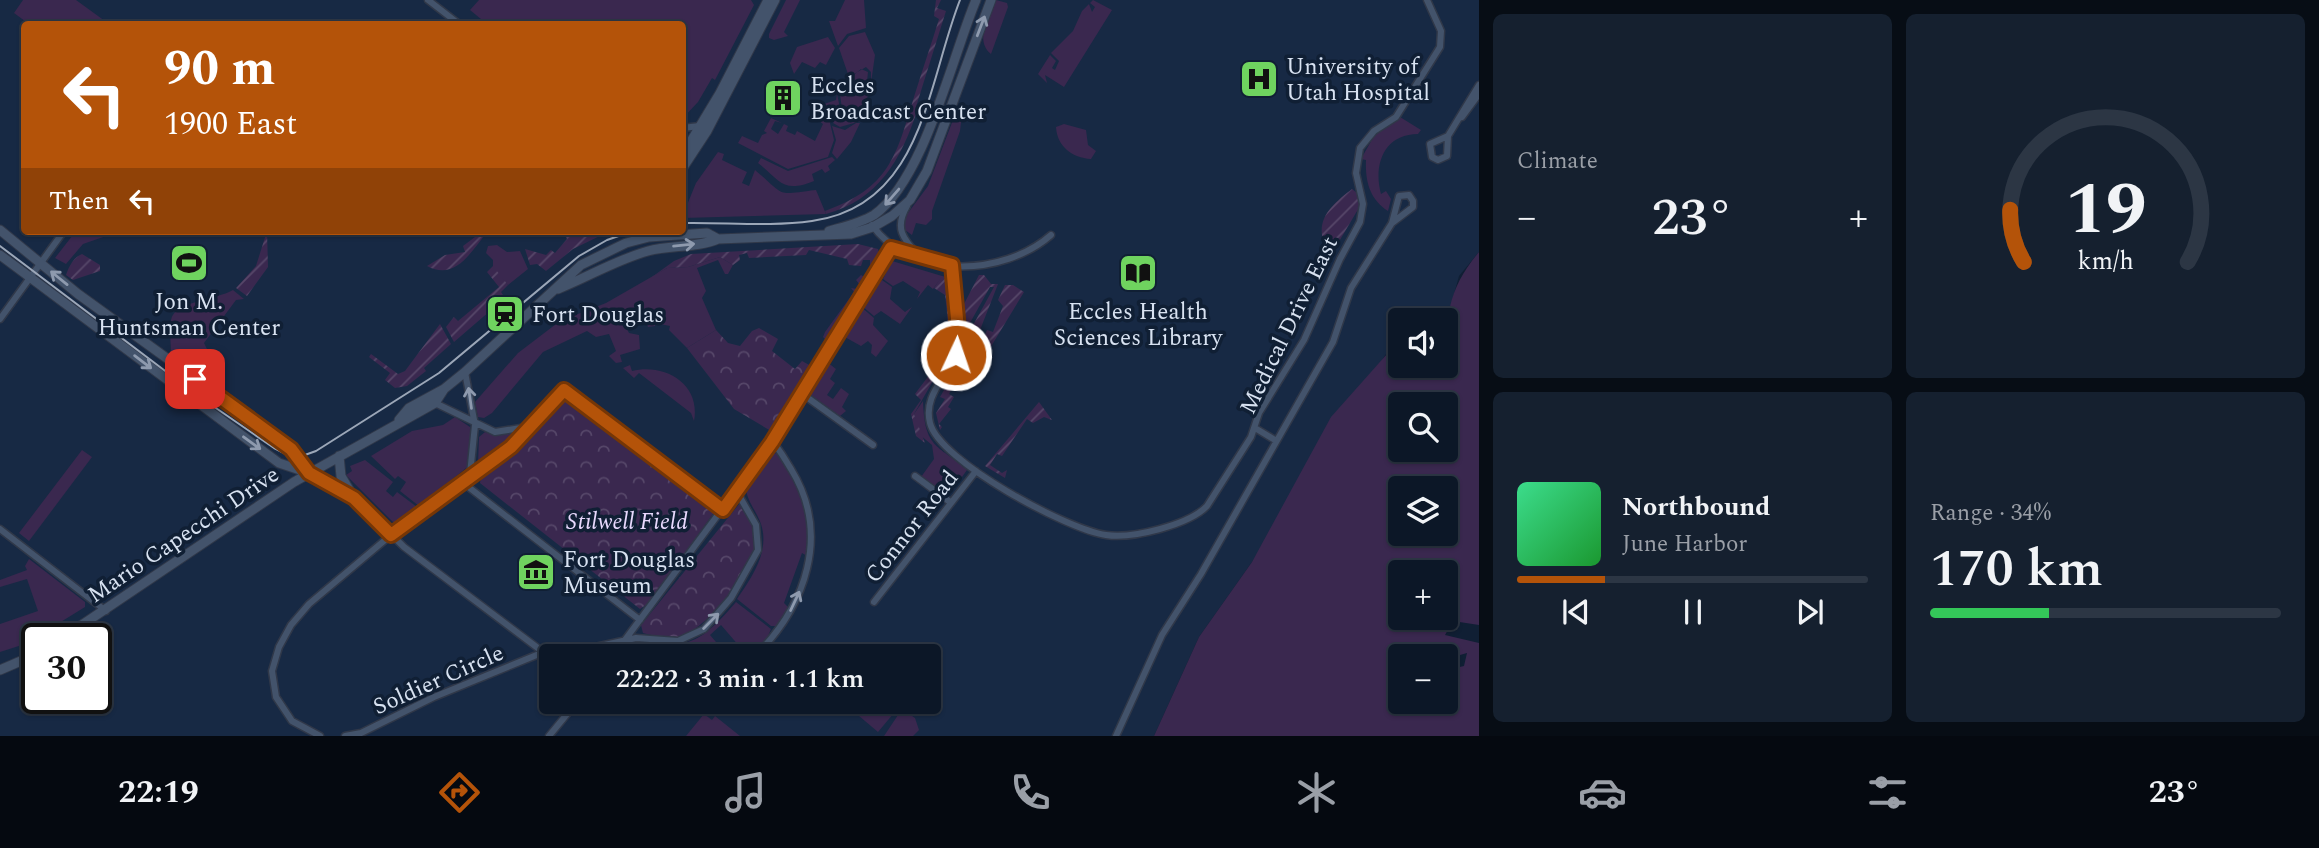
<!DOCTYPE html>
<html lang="en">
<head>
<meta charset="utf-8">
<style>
	body { margin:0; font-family:Spectral,serif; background:#15202f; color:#f1f3f6; height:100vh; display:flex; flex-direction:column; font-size:26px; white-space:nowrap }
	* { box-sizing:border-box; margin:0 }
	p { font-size:23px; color:#9a9fa7 }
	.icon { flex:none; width:38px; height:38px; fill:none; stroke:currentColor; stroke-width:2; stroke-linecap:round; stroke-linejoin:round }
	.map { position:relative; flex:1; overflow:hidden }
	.sheet { display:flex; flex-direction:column; gap:14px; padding:14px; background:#070d15; width:840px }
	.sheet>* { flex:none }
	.hud { position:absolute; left:21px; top:21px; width:665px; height:214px; border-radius:7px; box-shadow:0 2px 5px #0004,0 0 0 2px #2c3644; background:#b45309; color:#fff; overflow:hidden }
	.tools { position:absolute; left:1388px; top:308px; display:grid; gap:14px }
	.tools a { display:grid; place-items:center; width:70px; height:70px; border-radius:7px; background:#0c1727; box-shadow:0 2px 5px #0004,0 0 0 2px #2c3644; font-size:35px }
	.speed { position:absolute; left:21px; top:623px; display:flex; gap:14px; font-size:35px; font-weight:700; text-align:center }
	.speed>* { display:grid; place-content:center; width:91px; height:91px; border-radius:50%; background:#0c1727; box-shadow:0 2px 5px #0004,0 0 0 2px #2c3644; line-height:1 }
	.speed .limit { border:4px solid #111; border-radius:10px; background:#fff; color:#111 }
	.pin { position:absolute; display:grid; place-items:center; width:60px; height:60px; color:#fff; margin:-30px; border-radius:14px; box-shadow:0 4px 10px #0006 }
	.me { position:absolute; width:77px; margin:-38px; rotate:3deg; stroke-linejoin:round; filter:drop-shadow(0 0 5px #0008) }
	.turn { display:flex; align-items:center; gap:24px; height:147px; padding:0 28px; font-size:32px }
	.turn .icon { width:91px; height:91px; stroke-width:2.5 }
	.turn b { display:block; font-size:49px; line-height:60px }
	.then { display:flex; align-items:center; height:66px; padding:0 28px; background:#0003; gap:14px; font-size:26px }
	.big { font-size:52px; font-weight:600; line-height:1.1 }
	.sheet .tile { flex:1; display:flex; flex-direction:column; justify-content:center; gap:10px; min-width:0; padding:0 24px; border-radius:10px; background:#15202f }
	.sheet .dial { align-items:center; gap:0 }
	.dial svg { height:182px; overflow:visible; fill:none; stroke:#2c3644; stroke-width:7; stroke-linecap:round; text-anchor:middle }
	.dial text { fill:#f1f3f6; stroke:none }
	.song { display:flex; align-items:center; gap:21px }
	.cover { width:84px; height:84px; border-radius:10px; background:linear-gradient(135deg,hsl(150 70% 55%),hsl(130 70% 35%)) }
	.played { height:7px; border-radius:4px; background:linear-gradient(90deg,#b45309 25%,#2c3644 25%) }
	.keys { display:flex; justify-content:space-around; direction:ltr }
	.heat { display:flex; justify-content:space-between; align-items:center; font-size:38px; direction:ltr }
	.charge { height:10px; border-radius:5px; background:linear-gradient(90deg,#34c759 34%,#2c3644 0) }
	.sheet .tiles { flex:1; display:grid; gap:14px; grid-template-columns:repeat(2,1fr) }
	.trip { position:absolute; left:539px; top:644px; width:402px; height:70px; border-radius:7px; background:#0c1727; box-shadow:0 2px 5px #0004,0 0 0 2px #2c3644; font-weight:600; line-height:70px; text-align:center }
	.tab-bar { display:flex; height:112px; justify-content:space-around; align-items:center; background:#050910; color:#9a9fa7 }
	.tab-bar .icon { width:49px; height:49px }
	.tab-bar .on { color:#b45309 }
	.tab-bar b { font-size:32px; color:#f1f3f6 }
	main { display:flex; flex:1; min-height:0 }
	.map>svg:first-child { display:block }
</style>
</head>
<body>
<main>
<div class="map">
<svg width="1479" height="736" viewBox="0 0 1479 736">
	<defs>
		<pattern id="forest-crowns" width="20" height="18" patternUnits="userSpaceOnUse" patternTransform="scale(1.75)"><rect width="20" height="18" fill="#3a284f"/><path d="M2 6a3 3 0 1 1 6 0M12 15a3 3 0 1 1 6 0" fill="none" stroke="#564769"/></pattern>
		<pattern id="garden-furrows" width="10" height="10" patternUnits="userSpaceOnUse" patternTransform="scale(1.75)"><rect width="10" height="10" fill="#3a284f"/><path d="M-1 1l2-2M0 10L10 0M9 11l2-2" fill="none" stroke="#564769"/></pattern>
	</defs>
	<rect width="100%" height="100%" fill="#101f34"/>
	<path fill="#172944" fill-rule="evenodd" d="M0,0H1479V252L1459,276L1446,323L1400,320V362L1386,354L1252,562L1199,637L1154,736H0ZM24,24H682V231H24ZM37,639H96V698H37ZM551,656H929V702H551Z"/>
	<path fill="#3a284f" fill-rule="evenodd" d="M23,0H76L109,24H29L14,13Z
		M479,0H751L754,5L715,80L712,78L698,102L683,118L682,24H487L470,10Z
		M786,0H800L784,32L788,36L774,40L769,38V34Z
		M845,0H864L866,28L847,34L838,46L829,21H835Z
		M996,0L1007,3L1008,7L991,54C974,40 989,17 996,0Z
		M1093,0L1112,10L1064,87L1045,75L1047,83L1038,74L1050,55L1056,61L1052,68L1055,70L1059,61L1051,53L1073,31L1082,11L1089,4L1092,12L1095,7L1090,3Z
		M865,32L875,55L871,83V72L866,67L849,77L839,48L849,36Z
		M828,37L835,48L826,65L820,62L815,68L802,62L794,74L790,63L797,47Z
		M861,69L868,72L867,82L871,85L861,121L840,127L833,123L842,109L839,87L848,84L849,79Z
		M837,94L840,108L830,123L834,140L828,157L788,169L738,143L742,136L758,143L762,135L767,133L764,131L771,118L782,123L775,121L771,129L778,134L784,124L788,126L786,131L795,135L797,131L815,141L823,124L818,120L824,104L836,100Z
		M956,112L962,114L960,131L932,211V219L926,225L916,223L912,235L905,230V217L928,186Z
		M1400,117L1421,130L1418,134C1384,134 1373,165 1381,194L1386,191L1391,199L1388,211C1370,199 1365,182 1366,160L1361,159L1374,136Z
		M856,123H860L851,142L837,159L832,153L836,140L832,126L845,130Z
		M1064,124L1086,130L1088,145L1096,151L1091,159C1072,158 1057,146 1056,127Z
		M718,152L724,154L722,160L747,172L742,183L749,186L755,170C787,197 774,195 816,190L826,214L683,218L682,204L687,205L696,183Z
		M832,157L835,160L828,166L830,170L825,173L822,169L812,174L814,181C782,194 780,180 758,163L761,158L788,171Z
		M76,231H112V234L83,244L66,264L55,258Z
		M497,245L507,252L520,251L528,269L508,285L493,269V260L486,253L488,246Z
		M1479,252V625L1453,621L1445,635L1479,643V736H1154L1199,637L1252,562L1331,417L1387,354L1400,362V366H1446C1446,317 1447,290 1479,252ZM1446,404V450H1400V404ZM1446,488V534H1400V488ZM1400,572H1446V577L1452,582L1446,598V618H1400ZM1467,653L1464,666L1446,670V702H1400L1398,661L1400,656H1446V659Z
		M720,257L733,265L728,274H725L718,260L697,268L706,291L702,298L716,330L687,348L669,330L670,326L655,323V326L648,327L646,322L631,315L624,323L629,333L639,335L640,349L620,355L622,362L616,363L609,356L616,351L609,334L596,337L587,331L543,352L492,413L484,418L478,417L475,402L518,353L560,321L606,303L667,268L688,267Z
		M892,261L942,276V277L933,289L928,285L917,299L920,292L903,281L893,286L883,279Z
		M861,275L868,279L827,341L823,337L825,332L854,292L851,288L857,289L860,285L856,280Z
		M882,280L892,287L890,299L905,312L912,307L900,324L881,311L874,316L862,306Z
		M233,290L244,299L236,300L204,343L207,349L194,366L186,365L171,354C171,343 169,330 171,320C174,301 216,300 233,290Z
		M861,307L874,318L873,325L888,341L876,357L871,353L872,345L868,341L861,346L843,336Z
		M827,362L836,369L830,379L835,383L827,395L833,399L841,388L849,394L842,407L846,411L840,416L809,394Z
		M630,365L632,371C665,363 701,384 694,421L691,413L639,373L634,378L623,368Z
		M923,401C925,449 936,443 967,470L949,495L938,484L935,487L921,477L934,459L932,445L920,435L914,414Z
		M455,417L470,427V465L419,506L400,491L406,482L398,476L395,479L371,456L412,431L443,425Z
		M485,432L496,436L519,432L478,464L479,437Z
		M82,450L92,457L29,541L19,533Z
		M777,453C801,491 810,511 807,556L802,553L784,603L789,608L778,626H771L737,599C752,577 770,552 761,524C757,512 747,501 746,489L771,454Z
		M365,460L393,482L386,491L393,497L397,492L417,507L397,523L393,522L346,475L352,471L350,466Z
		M29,559L85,602V607L25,644L0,652V624L38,611L27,579L0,587V580L27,570L25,566Z
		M736,602L771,629L766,641L751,656H731L740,647L721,625L710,635L728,656H713L703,642L690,651L693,656L669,653L668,656H660V653L647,651L644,656H621L632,644C689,648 698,646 736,602Z
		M859,702H892L899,707L878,732L852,710Z
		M902,709L915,718L919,730L913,736H884Z
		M704,714L712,720L715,716L740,736H686Z"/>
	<path fill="url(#forest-crowns)" d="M759,328L778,339L772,351L795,369L802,361L811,366L771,431L734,409L687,348L716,330L728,343L740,346L752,331Z
		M566,401L573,402L715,511L650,602L640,609L480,483L482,473L525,440L553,408Z
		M740,503C747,515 756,527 756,542C754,571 706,629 680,637C671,640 652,635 643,633L641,625Z"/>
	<path fill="url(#garden-furrows)" d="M936,0H941L937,8L946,11L915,110L917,111C901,160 878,200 826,214L825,211C889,188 896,157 914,97C922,71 931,45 939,19L934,16Z
		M1352,189L1357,193L1360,206L1334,250L1324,243C1315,218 1334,203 1352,189Z
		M267,231L268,267L247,296L236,288L256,266Z
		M483,231H488C472,250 456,282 427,266L445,255L465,252L463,246Z
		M563,231H610L573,249L546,271L537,264L530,265L525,249L546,255L551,250L555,253L567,239Z
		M858,244L878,249L880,258L875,266H870V260H863L861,266L849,265L847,259L809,250L806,255L749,258L747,253L739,255L740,260L733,265L720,257L688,267L667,268L652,277L674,261L691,254Z
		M82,254L100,265V271L73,280L66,275C69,266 74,257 82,254Z
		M493,266L508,285L501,292L505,298L454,342L446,327L454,317L458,321L499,287L487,272Z
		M979,275H984L991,284H998L973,348L978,351L987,330L993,332L1003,306L998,300L1005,285H1013L1024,292L984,358L971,351L968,360L975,365L962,386L955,383L949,394L954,397L948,407L951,409L939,424L942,427L940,430L936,413L945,399L940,397L960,363L966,338L994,287H990L966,330L963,306Z
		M942,276L946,277L953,346L914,414L925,443L916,436L911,414L921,400L915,394C947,352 952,349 945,295L934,288Z
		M440,324L451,344L424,368L426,371L407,386L395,388L385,380L390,373L369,357L371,354L398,374L405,371Z
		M1039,402L1052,420L1044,417L1033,423L1027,419L1002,456L997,454L990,465L1002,473L1007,470L1005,478L985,466Z"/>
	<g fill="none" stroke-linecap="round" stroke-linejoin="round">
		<defs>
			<path id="street" d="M428,0L459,24
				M1462,117L1479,94
				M682,128L700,126
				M1448,136L1447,156L1438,160L1432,157L1430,144L1448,136L1479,85
				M907,206C894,228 903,239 919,256
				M872,225C911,280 1003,277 1051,235
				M952,265C953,292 966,329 955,355C946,378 923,396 930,423C939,461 1068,530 1106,535C1132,539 1189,525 1207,506L1251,437L1259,413L1304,340L1340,259L1360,222L1363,204L1356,173L1360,148L1374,131L1396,117L1440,47L1441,31L1427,0
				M0,319L64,231
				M465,372L475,425L470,474
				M801,393L873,445
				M435,403L495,432L533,426
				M1255,428L1275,440
				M309,473L354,498L404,547L551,658
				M915,476L950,502
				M462,482L640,620
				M0,529L106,611
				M874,602L976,471
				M555,656L636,638L678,641L704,629L731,598L758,550L756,525L737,492
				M613,656L772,442L891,248
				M755,656C806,606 831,534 791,469C785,460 780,449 772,442
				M320,736L292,721L276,697L272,671L279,647L291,625L309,604L391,535L511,447L564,390L723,511
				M345,736L361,733L434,697L544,652
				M549,736L577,702
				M1116,736L1162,635L1201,574L1333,342L1351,288L1392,223L1399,196L1409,195L1413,201V207L1392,223"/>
			<path id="secondary" d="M682,156L720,93L768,0
				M682,169L707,131L775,0
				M0,230L78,294L291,448L309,473
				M829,231C843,227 861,223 874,215C924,180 952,57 976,0
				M0,255L279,463L309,473
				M558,289C588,277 616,260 648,251C671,245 697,248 718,239L851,234L873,227L892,216L910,200L927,171L991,0
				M399,420L409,408L444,389L465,372L581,265L626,243L649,237L707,233L718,239
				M339,456L341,476L354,498
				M61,639L294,482L435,403L444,389
				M0,670L37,654"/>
		</defs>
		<use href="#street" stroke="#303849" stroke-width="9"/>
		<use href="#secondary" stroke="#303849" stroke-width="11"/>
		<use href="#street" stroke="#43536b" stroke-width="6"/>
		<use href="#secondary" stroke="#43536b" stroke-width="9"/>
		<path stroke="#9ca7b8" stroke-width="2" d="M682,223C725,222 769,227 812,221C923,206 927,84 960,0
			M0,246L197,395L274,448L290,456H302L316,451L439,373L579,256L607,240L633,231"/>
	</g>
	<defs><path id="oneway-shaft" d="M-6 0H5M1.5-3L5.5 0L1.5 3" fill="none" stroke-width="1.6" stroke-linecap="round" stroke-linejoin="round" transform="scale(1.75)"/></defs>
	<g stroke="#8e9aae">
		<use href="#oneway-shaft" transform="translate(981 26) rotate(-69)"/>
		<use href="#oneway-shaft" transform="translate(892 197) rotate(131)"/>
		<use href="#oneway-shaft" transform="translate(684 245) rotate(-6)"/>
		<use href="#oneway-shaft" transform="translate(59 278) rotate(-141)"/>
		<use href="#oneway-shaft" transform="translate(143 362) rotate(37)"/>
		<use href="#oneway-shaft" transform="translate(470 398) rotate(-98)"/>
		<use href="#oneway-shaft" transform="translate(252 443) rotate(36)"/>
		<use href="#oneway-shaft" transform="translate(795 601) rotate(-65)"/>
		<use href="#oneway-shaft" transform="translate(711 621) rotate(-45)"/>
	</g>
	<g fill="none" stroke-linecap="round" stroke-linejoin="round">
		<defs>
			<path id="route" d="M195,379L291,449L309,473L354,498L391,535L511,447L564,390L723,510L772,442L891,248L952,265L959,340L956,355"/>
		</defs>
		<use href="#route" stroke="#753606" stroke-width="18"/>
		<use href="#route" stroke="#b45309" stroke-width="12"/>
	</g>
	<defs>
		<symbol id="hospital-square" viewBox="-11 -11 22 22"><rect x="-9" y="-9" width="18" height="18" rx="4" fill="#6fd35f" stroke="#101f34"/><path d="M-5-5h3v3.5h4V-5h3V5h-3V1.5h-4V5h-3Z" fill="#111"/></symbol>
		<symbol id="building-square" viewBox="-11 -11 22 22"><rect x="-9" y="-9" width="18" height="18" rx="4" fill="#6fd35f" stroke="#101f34"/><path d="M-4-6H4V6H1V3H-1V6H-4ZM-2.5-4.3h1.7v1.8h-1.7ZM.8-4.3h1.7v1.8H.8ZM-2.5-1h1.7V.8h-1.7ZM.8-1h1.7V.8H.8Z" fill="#111"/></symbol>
		<symbol id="stadium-square" viewBox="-11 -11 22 22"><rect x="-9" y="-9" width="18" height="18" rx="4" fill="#6fd35f" stroke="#101f34"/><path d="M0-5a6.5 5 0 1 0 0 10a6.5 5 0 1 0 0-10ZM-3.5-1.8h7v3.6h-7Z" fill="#111"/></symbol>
		<symbol id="library-square" viewBox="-11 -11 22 22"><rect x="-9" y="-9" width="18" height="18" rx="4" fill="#6fd35f" stroke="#101f34"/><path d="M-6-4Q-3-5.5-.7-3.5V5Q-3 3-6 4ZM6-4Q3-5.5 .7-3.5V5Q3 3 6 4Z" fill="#111"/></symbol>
		<symbol id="station-square" viewBox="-11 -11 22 22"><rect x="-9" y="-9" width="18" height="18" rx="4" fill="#6fd35f" stroke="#101f34"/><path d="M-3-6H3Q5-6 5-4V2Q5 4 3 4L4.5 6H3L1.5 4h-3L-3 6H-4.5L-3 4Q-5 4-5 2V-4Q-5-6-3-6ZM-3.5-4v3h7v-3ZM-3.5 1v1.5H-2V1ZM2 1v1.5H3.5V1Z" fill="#111"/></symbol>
		<symbol id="museum-square" viewBox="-11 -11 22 22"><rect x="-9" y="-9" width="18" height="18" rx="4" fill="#6fd35f" stroke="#101f34"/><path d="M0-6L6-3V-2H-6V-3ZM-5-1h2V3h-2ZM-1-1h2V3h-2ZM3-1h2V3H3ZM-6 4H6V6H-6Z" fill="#111"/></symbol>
	</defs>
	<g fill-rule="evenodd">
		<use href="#hospital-square" x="1237" y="57" width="44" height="44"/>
		<use href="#building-square" x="761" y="76" width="44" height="44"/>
		<use href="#stadium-square" x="167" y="241" width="44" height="44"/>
		<use href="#library-square" x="1116" y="251" width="44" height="44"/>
		<use href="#station-square" x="483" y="292" width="44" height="44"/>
		<use href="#museum-square" x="514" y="550" width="44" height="44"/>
	</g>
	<g text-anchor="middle" stroke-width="7" stroke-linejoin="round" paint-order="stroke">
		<g font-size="23" fill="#d8e2f1" stroke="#101f34" text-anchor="start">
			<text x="1286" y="74">University of<tspan x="1286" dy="26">Utah Hospital</tspan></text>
			<text x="810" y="93">Eccles<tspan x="810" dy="26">Broadcast Center</tspan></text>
			<text x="189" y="309" text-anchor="middle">Jon M.<tspan x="189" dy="26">Huntsman Center</tspan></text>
			<text x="1138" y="319" text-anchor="middle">Eccles Health<tspan x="1138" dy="26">Sciences Library</tspan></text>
			<text x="532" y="322">Fort Douglas</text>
			<text x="563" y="567">Fort Douglas<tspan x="563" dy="26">Museum</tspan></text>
		</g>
		<g font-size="23" fill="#d8e2f1" stroke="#101f34">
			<text transform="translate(1288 325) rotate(-64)" y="8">Medical Drive East</text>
			<text transform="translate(911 526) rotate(-52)" y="8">Connor Road</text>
			<text transform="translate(183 534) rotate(-34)" y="8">Mario Capecchi Drive</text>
			<text transform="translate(438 679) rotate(-24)" y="8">Soldier Circle</text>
		</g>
		<g font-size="23" font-style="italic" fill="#e8d9fd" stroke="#101f34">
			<text x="627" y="529">Stilwell Field</text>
		</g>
	</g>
</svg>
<div class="tools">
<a><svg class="icon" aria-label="sound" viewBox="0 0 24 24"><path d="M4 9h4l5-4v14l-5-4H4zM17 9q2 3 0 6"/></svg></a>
<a><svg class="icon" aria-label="search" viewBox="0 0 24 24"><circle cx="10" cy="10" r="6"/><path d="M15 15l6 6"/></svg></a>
<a><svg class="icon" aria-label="layers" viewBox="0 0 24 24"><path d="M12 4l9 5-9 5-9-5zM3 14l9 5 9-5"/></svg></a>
<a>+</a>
<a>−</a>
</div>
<div class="speed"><div class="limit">30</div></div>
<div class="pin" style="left:195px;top:379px;background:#d93025"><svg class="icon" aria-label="arrive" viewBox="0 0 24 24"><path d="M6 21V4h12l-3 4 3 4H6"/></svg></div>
<svg class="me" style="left:956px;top:355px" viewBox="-20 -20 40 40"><circle r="17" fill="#b45309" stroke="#fff" stroke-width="3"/><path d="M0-11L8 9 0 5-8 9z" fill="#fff"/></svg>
<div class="trip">22:22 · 3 min · 1.1 km</div>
<div class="hud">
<div class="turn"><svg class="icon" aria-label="left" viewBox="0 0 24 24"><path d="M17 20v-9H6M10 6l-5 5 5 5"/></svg><div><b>90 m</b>1900 East</div></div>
<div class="then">Then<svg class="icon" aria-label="left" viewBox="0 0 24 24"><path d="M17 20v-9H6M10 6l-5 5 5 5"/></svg></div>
</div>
</div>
<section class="sheet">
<div class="tiles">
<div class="tile"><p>Climate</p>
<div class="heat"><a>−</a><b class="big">23°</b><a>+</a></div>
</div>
<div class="tile dial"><svg viewBox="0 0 100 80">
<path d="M14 69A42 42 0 1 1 86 69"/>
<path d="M14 69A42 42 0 0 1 8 46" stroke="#b45309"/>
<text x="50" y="56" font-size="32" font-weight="700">19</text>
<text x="50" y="72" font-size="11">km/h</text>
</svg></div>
<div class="tile">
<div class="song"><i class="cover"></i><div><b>Northbound</b><p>June Harbor</p></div></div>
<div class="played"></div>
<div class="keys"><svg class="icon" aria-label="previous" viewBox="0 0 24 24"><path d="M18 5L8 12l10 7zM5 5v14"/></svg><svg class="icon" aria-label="pause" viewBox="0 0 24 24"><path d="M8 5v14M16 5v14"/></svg><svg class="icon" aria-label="next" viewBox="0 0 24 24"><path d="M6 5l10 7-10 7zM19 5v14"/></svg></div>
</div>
<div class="tile"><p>Range · 34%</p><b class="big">170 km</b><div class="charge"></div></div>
</div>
</section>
</main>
<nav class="tab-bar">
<b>22:19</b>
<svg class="icon on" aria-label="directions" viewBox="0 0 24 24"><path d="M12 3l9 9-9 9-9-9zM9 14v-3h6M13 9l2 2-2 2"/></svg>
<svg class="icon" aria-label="music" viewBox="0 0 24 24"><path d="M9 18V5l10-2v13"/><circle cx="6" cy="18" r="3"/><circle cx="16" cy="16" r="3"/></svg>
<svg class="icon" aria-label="phone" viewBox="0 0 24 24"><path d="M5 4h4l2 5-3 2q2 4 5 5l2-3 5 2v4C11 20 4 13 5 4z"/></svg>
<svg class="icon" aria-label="climate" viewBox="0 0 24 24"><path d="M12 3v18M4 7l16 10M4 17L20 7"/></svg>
<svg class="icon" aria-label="car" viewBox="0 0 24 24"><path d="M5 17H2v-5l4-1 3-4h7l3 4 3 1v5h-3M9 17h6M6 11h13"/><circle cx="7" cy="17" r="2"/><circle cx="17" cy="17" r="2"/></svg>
<svg class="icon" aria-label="filters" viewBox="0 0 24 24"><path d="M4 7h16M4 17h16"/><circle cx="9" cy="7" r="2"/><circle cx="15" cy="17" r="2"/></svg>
<b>23°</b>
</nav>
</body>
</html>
